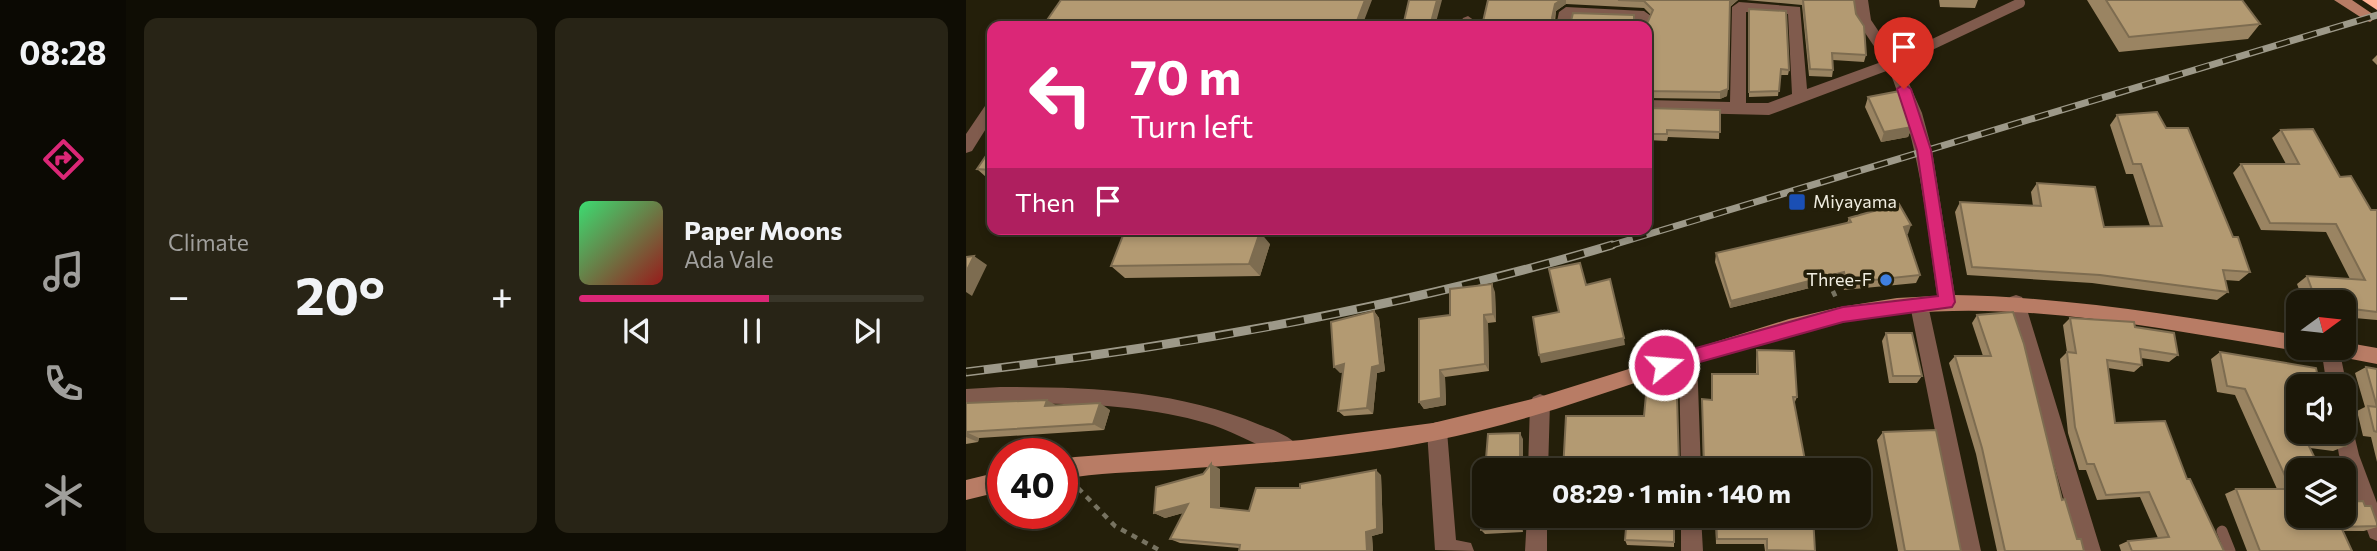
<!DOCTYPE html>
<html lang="en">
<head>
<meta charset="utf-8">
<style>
	body { margin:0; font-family:Commissioner,sans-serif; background:#282416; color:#f1f3f6; height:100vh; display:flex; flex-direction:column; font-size:26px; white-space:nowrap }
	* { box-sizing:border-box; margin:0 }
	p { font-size:23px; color:#a09f9c }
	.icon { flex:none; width:38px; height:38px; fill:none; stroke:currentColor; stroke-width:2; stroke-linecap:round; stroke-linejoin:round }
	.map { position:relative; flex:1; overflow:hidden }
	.drawer { display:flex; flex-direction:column; gap:18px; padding:18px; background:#0f0d04; width:840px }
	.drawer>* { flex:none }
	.hud { position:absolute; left:21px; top:21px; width:665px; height:214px; border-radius:14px; box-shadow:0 4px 10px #0003,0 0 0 2px #393629; background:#db2777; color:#fff; overflow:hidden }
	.needle { width:46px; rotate:75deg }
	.tools { position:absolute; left:1320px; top:290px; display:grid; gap:14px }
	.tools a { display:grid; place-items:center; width:70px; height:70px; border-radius:14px; background:#1b1708; box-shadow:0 4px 10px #0003,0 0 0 2px #393629; font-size:35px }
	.speed { position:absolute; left:21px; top:438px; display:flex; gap:14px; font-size:35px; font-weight:700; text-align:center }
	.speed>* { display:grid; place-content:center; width:91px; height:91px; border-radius:50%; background:#1b1708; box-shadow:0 4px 10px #0003,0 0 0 2px #393629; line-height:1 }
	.speed .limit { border:10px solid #d22; background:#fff; color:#111 }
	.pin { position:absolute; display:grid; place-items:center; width:60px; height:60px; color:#fff; margin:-72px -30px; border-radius:50% 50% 50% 0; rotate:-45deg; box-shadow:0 0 7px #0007 }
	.pin .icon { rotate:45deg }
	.me { position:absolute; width:77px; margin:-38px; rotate:73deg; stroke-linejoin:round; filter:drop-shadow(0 0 5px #0008) }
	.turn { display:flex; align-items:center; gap:24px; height:147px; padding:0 28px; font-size:32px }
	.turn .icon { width:91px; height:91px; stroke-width:2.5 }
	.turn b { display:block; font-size:49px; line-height:60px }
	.then { display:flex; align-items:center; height:66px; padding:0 28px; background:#0003; gap:14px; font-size:26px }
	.big { font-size:52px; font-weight:700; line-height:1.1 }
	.drawer .tile { flex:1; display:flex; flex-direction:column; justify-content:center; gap:10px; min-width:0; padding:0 24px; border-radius:14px; background:#282416 }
	.song { display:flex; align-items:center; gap:21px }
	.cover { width:84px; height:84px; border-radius:10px; background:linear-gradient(135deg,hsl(140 70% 55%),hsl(0 70% 35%)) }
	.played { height:7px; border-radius:4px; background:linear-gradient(90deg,#db2777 55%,#393629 55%) }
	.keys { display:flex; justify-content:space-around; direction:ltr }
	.heat { display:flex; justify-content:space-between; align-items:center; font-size:38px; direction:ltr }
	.drawer .tiles { flex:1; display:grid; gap:18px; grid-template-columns:repeat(2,1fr) }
	.trip { position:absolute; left:506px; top:458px; width:399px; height:70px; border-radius:14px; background:#1b1708; box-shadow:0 4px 10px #0003,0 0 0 2px #393629; font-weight:700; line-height:70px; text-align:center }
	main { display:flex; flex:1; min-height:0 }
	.tabs { display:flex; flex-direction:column; width:126px; justify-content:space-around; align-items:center; background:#0b0903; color:#a09f9c }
	.tabs .icon { width:49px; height:49px }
	.tabs .selected { color:#db2777 }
	.tabs b { font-size:32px; color:#f1f3f6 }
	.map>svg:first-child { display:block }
</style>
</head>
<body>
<main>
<nav class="tabs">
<b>08:28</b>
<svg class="icon selected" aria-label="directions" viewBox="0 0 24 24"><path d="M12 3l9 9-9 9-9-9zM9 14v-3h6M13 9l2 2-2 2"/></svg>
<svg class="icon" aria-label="music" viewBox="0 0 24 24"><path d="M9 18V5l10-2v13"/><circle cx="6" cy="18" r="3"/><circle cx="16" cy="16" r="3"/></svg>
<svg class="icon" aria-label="phone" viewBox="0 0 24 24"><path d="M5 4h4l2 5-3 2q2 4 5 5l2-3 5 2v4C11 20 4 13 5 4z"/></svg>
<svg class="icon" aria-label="climate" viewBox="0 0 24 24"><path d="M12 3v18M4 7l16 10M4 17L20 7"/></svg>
</nav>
<section class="drawer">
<div class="tiles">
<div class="tile"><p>Climate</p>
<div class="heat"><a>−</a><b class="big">20°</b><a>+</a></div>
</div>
<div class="tile">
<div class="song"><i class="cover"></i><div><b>Paper Moons</b><p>Ada Vale</p></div></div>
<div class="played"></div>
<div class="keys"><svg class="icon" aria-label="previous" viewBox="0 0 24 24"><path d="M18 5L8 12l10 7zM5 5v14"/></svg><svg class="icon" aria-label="pause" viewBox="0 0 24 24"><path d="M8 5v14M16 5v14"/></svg><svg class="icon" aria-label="next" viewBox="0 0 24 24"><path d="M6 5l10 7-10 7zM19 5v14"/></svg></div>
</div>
</div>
</section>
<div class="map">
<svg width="1411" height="551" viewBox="0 0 1411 551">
	<rect width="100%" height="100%" fill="#241f0a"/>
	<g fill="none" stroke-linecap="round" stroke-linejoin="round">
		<path stroke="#777361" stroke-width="4.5" stroke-dasharray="6 6" stroke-linecap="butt" d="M862,280L870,298
			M112,488L149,526L195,551"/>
		<path stroke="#805b4d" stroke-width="10" d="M927,63L1054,3"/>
		<path stroke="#805b4d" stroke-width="11" d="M1256,531L1264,551"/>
		<path fill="#805b4d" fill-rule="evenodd" d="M888,0H902L905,20L934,63L956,113L966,150L990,302L987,308L981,310L975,308L972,302C960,220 955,148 923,70L803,115L681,112V100L764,102L766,7L773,2L834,7L841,89L918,61L891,21ZM780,12L822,14L826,94L802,103H780Z
			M600,7L678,11L685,16L681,30V26H670L671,20L606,17L604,26H590L593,12Z
			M502,16L509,21L507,26H493L497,18Z
			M26,101V119L6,151L0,153V134L21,103Z
			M1050,295L1056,297L1059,303L1135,551H1113L1041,303L1044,297Z
			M953,297L959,299L962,305L1015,551H993L944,305L947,299Z
			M1355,348H1373L1381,387L1378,393L1377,387H1361Z
			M722,349L729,351L731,357L735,471H715L713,357L715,351Z
			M34,387C123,387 211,390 294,425C307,430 328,437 334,450L331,457L324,460C296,448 270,432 240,423C168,402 75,401 0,407V389Z
			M574,394L581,397L584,403L582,471H562L564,403L567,397Z
			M1377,415L1384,417L1393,455L1411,503V541L1404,538L1373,455L1369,432H1377Z
			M471,422L478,424L481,431L490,540L505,543L508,551L469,550L461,431L464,424Z
			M561,516H581V551H559Z
			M715,516H735L737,551H715Z"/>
		<path fill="#b87c65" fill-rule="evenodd" d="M1368,0H1386L1411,17L1404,22L1399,20Z
			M988,295C1105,297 1217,317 1332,335V348H1339L1332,351C1181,327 1026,292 874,323C735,351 606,414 467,441C381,458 291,464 203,470C167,472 132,473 96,479V459L109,457L336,440L467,423L570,398L823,319L874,307L931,298Z
			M1377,342L1411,348V364L1359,354L1357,348H1377Z
			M37,471V491L0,500V480Z"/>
		<path fill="#ffb296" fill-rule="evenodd" d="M1396,0H1411V10Z"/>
		<defs>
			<path id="rail-far1" d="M640,247L1411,15"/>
			<path id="rail" d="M0,372C218,346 436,308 646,245"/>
		</defs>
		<use href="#rail-far1" stroke="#9d9989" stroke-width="7"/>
		<use href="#rail" stroke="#9d9989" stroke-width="9"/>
		<use href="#rail-far1" stroke="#241f0a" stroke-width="4.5" stroke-dasharray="14" stroke-linecap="butt"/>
		<use href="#rail" stroke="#241f0a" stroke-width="6" stroke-dasharray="18" stroke-linecap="butt"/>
	</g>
	<path fill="#9a8462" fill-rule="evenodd" d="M522,0H772L764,7L761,96L754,99L681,98V26H516ZM600,4L678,8L685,15L680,26L668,21L589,22L590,11Z
		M780,0H888L890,14L900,55L898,62L867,60V70L866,77L843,76L836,5Z
		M973,0H1012L1009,8L974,7Z
		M1121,0H1276L1294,24L1282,39L1153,52Z
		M783,9L823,70L822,75H814L812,96L783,97Z
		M1411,55V65L1406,60Z
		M902,97L946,127L942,137L915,142L899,107Z
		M681,108L754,110L753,139L702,137L701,141L681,140Z
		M1151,115L1267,237L1284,272L1273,281L1259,280L1262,292L1251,300L1126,283L1001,275L989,212L994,202L1067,206L1065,192L1071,183L1138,227L1184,226L1167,174H1160L1144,125Z
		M1315,130L1374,177L1405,210H1411V320L1377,317V303H1338L1331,284L1341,276L1384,279L1360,232L1295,230L1267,173L1275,164H1320L1306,138Z
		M26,147V177H20L11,169Z
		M883,218L942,234H941L954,275L950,283L878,290L875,280L764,308L749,262L750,253L881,223Z
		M199,229H237L238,231V232L304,244L294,276L159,278L145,266L198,233Z
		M529,292L530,322L522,323L523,371L479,377L480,405L458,409L453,402L484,315Z
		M408,311L413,318L419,371L411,373L407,414L378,416L372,411L377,372L374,373Z
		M1011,315L1096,500L1111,539L1118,551H1031L1010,454L983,363L989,356H1017L1006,323Z
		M1104,318L1169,327L1212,355L1203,362L1175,358L1176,365L1168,372L1142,368L1149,423L1221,479L1258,551H1155L1153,545L1162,541L1192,538L1174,497L1131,500L1120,470H1113L1102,433L1094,359L1101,352L1097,325Z
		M920,333L956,376L951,383H923L916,341Z
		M791,350L831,397L828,404L841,471H597L713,464L736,467L737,465L736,399L745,400L746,374H790V359Z
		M1254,352L1332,387L1380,446L1367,451L1344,448L1332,516L1411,527L1398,531H1377L1386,551H1281L1259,494L1270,489H1311L1269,395L1251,392L1245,359Z
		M1400,367L1411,369V462L1405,437L1397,436L1391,411L1399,407L1389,373Z
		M0,403L92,406L144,410L138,430L13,438L12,442L0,444Z
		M917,432L995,551H932L911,440Z
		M254,469V508L283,511L334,488L415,475L417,533L406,536L407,551H273V548L214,543L204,539L217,513L199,518L188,513L237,474Z
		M557,516V532L519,534L515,530Z
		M708,516V547L661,545L659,540L660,523L603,524L601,519Z
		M749,516H847L849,551H799L798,544H750Z"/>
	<path fill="#7d6c50" d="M399,0H406L396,26H389Z
		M471,0H476L469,26H464Z
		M595,0H600V4L590,11L587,25L586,18L589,4Z
		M764,0H772L763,7Z
		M762,89L761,96L754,99V92Z
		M946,127L942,137L915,142L918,132Z
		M945,225L942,234L935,236L938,227Z
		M222,229H237L238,231L232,245L220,233Z
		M294,232L304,244L294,276L283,264Z
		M8,256L21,265L6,296L0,292V272Z
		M878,272L875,280L764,308L765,301Z
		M526,284L529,292L530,322L527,314Z
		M408,311L413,318L419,371L411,373L407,414L401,408Z
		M518,315L522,323L523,371L519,364Z
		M658,338L659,345L575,363L573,355Z
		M378,364L384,370L374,373L368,367Z
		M474,370L479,377L480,405L458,409L453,402Z
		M81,400L93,407L79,406Z
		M134,403L144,410L138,430L127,424Z
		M0,432L13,438L12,442L0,437Z
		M554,433L557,439V471H554Z
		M245,464L254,469V512L245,507Z
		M410,470L415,475L417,533L406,536L407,551H401L400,532Z
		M222,504L231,509L199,518L188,513Z
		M554,516H557V532L554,527Z"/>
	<path fill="#b39a72" stroke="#7d6c50" stroke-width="2" d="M95,0H399L389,26H77Z
		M443,0H471L464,26H437Z
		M522,0H595L589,4L586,18L589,22L605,21L607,13L668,15V21L678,22L680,26L687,10L678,1L652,0H764L762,89L754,92L681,91V26H516Z
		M837,0H888L890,14L898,26L900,55L866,53L867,70L844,69Z
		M1140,0H1276L1294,24L1163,37Z
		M783,9L820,11L823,70L815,69L813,91L783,92Z
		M934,91L946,127L918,132L902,97Z
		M681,108L754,110V132L701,130V134H681Z
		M1191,112L1200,128H1222L1267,237H1272L1284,272L1257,270L1262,292L1134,275L1006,267L994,202L1075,206L1071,183L1129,187L1138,227L1196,226L1175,164H1167L1151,115Z
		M1347,129L1374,177L1385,176L1405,210H1411V312L1379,308L1376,300L1349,298L1341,276L1399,280L1370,224L1304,223L1275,164H1333L1315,130Z
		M26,147V170L11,169Z
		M933,204L945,225L938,227L954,275L880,283L878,272L765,301L750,253L885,222L883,218Z
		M199,229H222L220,233L294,232L283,264L145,266L158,233H198Z
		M8,256L0,272V257Z
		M614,263L620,285L644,279L658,338L573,355L567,317L593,312L583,269Z
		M526,284L527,314L518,315L519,364L474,370L475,398L453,402V319L484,315V289Z
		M408,311L414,365L406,367L401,408L372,411L378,364L368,367L365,322Z
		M1047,312L1058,344L1096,500L1099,499L1111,539H1115L1118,551H1039L1016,448L989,356H1025L1011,315Z
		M1104,318L1168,322L1169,327L1208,333L1212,355L1174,349L1176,365L1141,360L1149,423L1199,421L1221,479H1224L1258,551H1166L1162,541L1203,537L1183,492L1140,495L1128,464H1121L1109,427L1101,352L1110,353Z
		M920,333H946L956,376H927Z
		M791,350L828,351L831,397H827L841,471H597L600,416H678L680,395L711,397L713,464L736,467L738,464L736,399L746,400V374H792Z
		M1254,352L1350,368L1354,387H1332V432H1376L1380,446L1340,440L1355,471H1332V516H1377V502L1397,501L1399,506H1405L1411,523V526L1375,527L1386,551H1294L1270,489H1325L1279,389L1261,386Z
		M1400,367L1411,369V407Z
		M81,400L79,406L134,403L127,424L0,432V403Z
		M1402,406L1411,407V432L1408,431Z
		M970,430L995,551H939L917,432Z
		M554,433V471H519L522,434Z
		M245,464V507L283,511L290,488H334V484L410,470L411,529L400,532L401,551H273L274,545L204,539L222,504L188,513L190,487L237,474Z
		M518,488V516H554V527L515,530Z
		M601,516H708V542L659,540L661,517L601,519Z
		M750,516H847L849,551L801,550V539H751Z"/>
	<path fill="#db2777" stroke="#8e194d" stroke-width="2" d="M938,84L945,89L965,150L989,302L986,307L877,322L698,372L692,370L689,365L692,359L698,357L877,307L972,296L951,150L931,89Z"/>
	<rect fill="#1a4fb4" stroke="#241f0a" stroke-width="2.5" x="822" y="193" width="18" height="18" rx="3.5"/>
	<circle fill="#3f7fe0" stroke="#241f0a" stroke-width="2.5" cx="920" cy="280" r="7"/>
	<g text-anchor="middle" stroke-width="7" stroke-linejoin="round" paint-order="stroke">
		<g font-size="18" fill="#f0ede0" stroke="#241f0a" text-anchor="start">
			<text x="847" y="208">Miyayama</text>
			<text x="906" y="286" text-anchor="end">Three-F</text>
		</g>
	</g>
</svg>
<div class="tools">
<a><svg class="needle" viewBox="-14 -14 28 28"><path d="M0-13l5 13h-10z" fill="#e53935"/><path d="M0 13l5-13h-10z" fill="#a09f9c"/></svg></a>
<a><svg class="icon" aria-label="sound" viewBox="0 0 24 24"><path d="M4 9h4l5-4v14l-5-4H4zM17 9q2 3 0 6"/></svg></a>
<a><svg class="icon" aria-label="layers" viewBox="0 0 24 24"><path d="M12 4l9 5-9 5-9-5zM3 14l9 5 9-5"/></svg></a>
</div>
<div class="speed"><div class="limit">40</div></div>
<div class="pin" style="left:938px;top:89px;background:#d93025"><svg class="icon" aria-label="arrive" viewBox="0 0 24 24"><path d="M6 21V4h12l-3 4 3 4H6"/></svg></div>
<svg class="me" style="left:698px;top:365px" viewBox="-20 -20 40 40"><circle r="17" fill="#db2777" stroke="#fff" stroke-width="3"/><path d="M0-11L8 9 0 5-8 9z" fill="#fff"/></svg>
<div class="trip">08:29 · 1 min · 140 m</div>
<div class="hud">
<div class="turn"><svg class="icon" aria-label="left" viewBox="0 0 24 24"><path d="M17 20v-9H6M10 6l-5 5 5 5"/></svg><div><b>70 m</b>Turn left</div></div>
<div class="then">Then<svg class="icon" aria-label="arrive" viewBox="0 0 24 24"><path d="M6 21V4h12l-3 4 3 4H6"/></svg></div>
</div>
</div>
</main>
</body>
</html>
